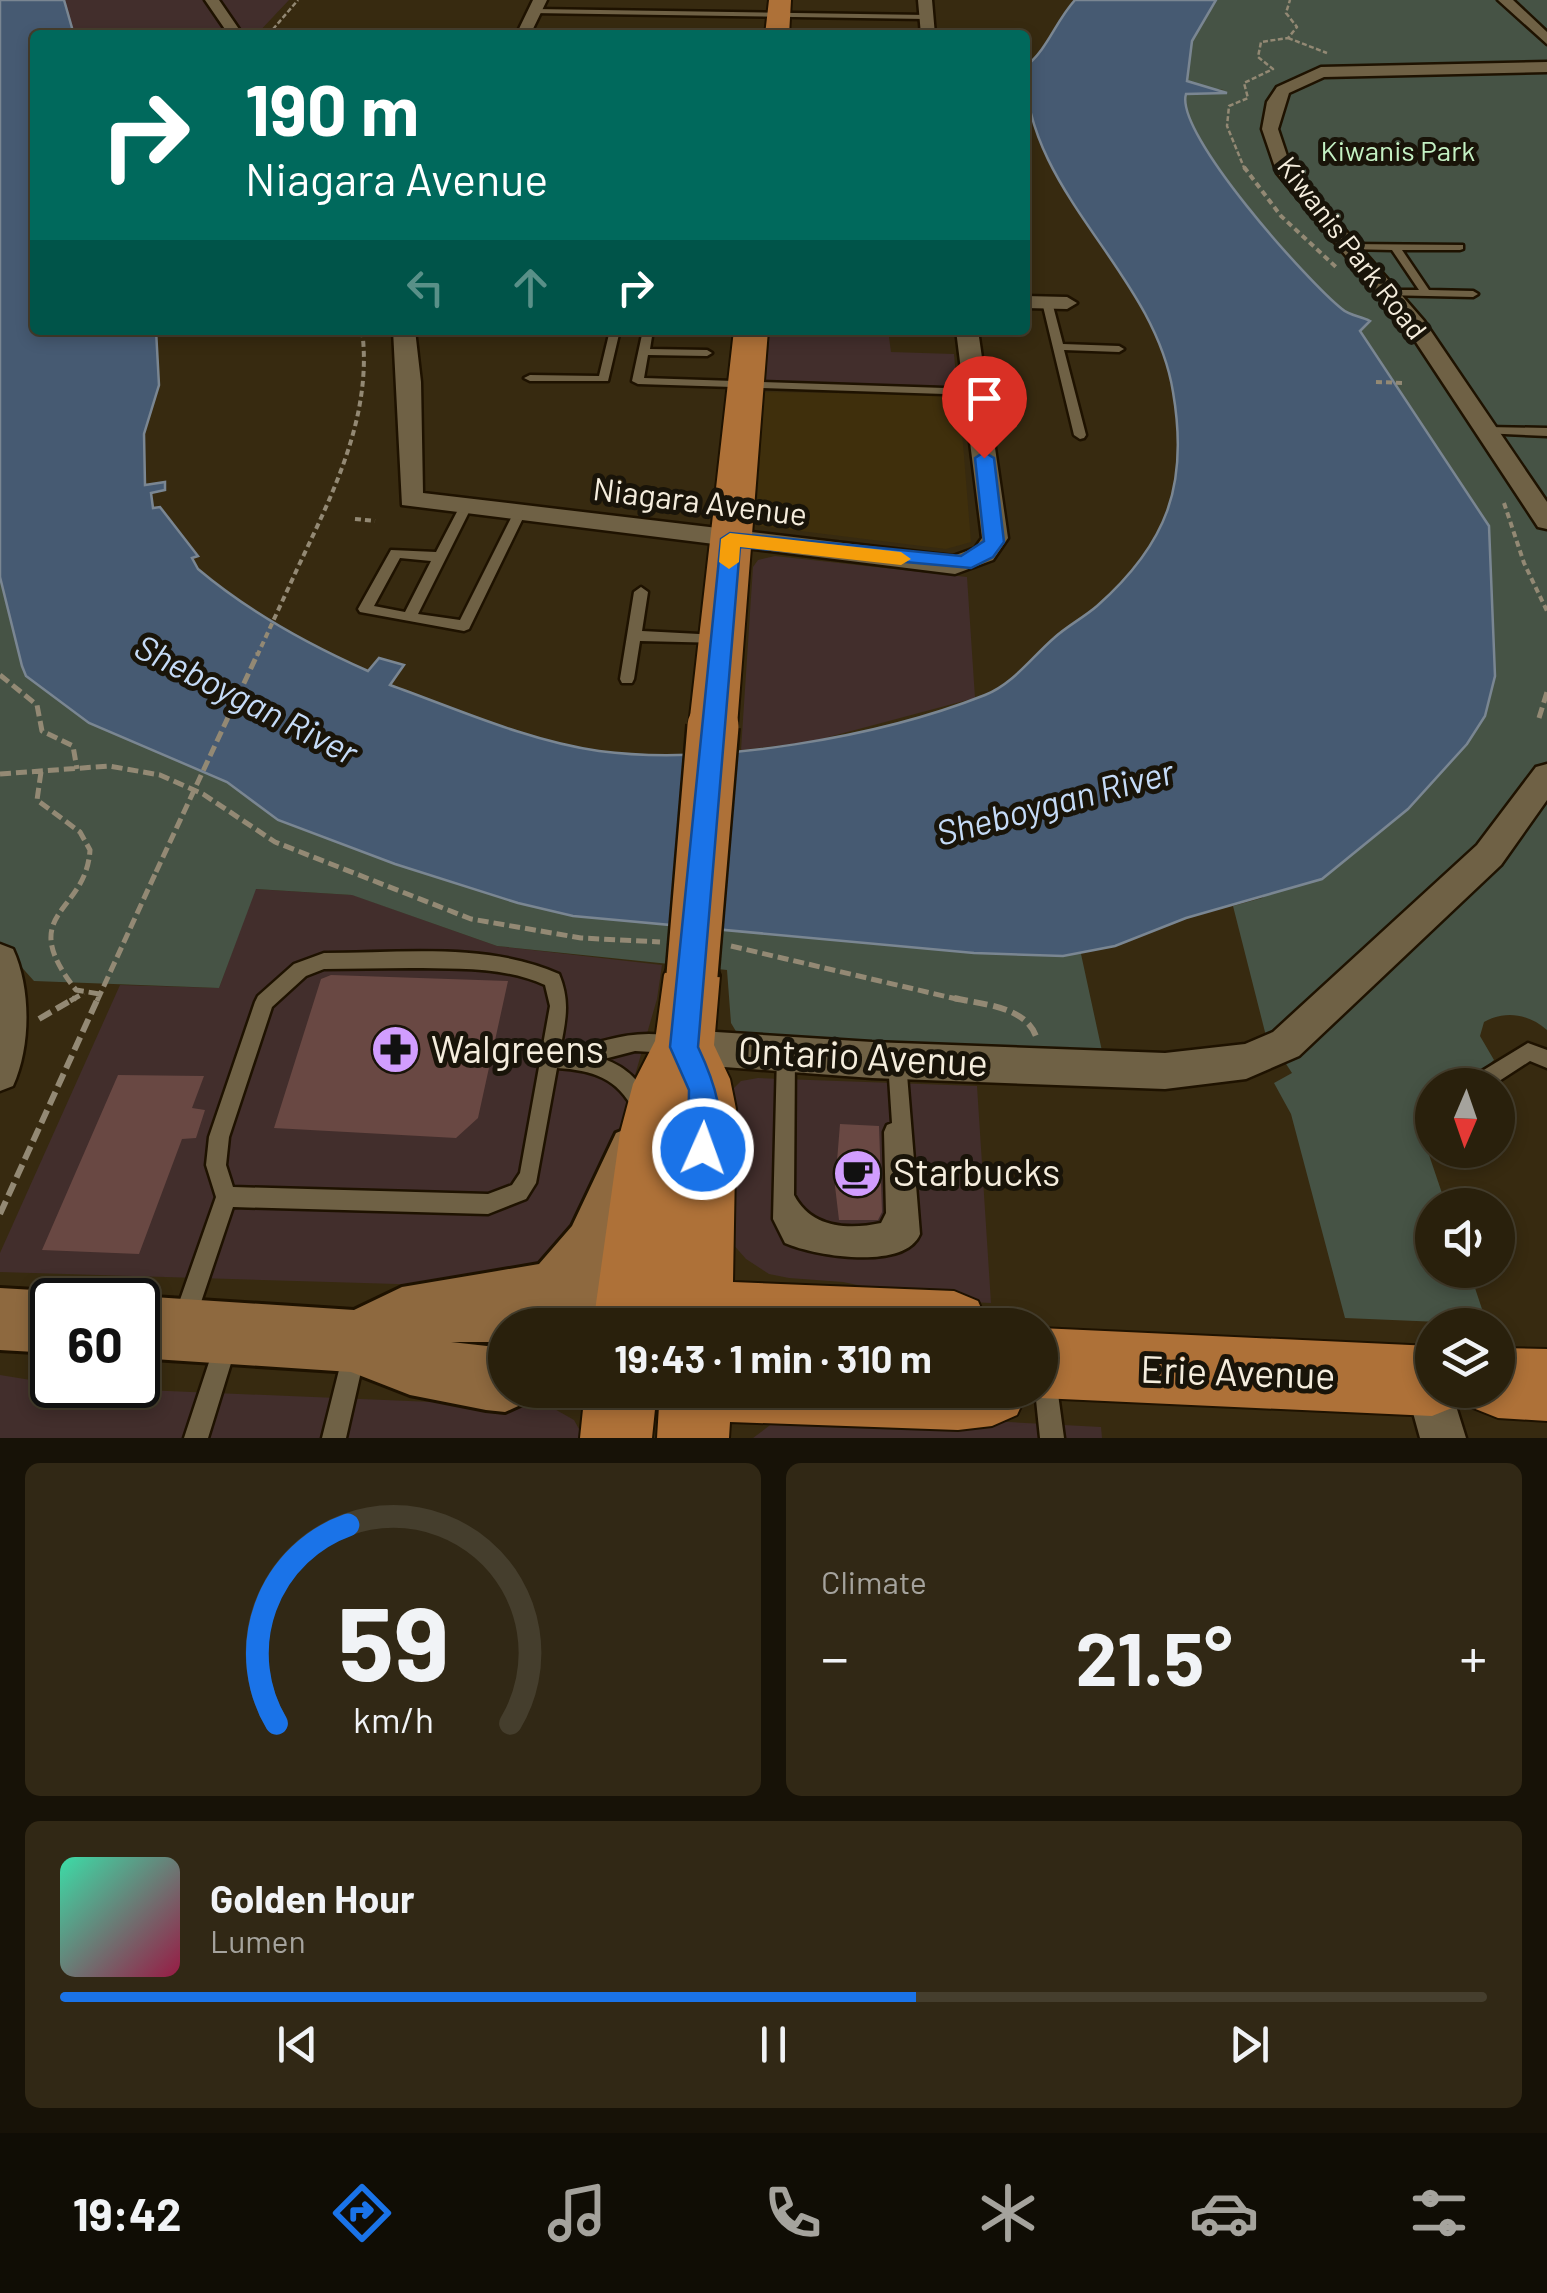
<!DOCTYPE html>
<html lang="en">
<head>
<meta charset="utf-8">
<style>
	body { margin:0; font-family:Barlow,sans-serif; background:#312815; color:#f1f3f6; height:100vh; display:flex; flex-direction:column; font-size:38px; white-space:nowrap }
	* { box-sizing:border-box; margin:0 }
	p { font-size:32px; color:#a5a39d }
	.icon { flex:none; width:55px; height:55px; fill:none; stroke:currentColor; stroke-width:2; stroke-linecap:round; stroke-linejoin:round }
	.map { position:relative; height:1438px; overflow:hidden }
	.drawer { display:flex; flex-direction:column; gap:25px; padding:25px; background:#171207; flex:1 }
	.drawer>* { flex:none }
	.banner { position:absolute; left:30px; top:30px; width:1000px; height:305px; border-radius:10px; box-shadow:0 5px 15px #0003,0 0 0 2px #453e2d; background:#00695c; color:#fff; overflow:hidden }
	.needle { width:65px; rotate:182deg }
	.buttons { position:absolute; left:1415px; top:1068px; display:grid; gap:20px }
	.buttons a { display:grid; place-items:center; width:100px; height:100px; border-radius:50%; background:#29200c; box-shadow:0 5px 15px #0003,0 0 0 2px #453e2d; font-size:50px }
	.speed { position:absolute; left:30px; top:1278px; display:flex; gap:20px; font-size:50px; font-weight:700; text-align:center }
	.speed>* { display:grid; place-content:center; width:130px; height:130px; border-radius:50%; background:#29200c; box-shadow:0 5px 15px #0003,0 0 0 2px #453e2d; line-height:1 }
	.speed .limit { border:5px solid #111; border-radius:15px; background:#fff; color:#111 }
	.pin { position:absolute; display:grid; place-items:center; width:85px; height:85px; color:#fff; margin:-102px -42px; border-radius:50% 50% 50% 0; rotate:-45deg; box-shadow:0 0 10px #0007 }
	.pin .icon { rotate:45deg }
	.me { position:absolute; width:110px; margin:-55px; rotate:2deg; stroke-linejoin:round; filter:drop-shadow(0 0 8px #0008) }
	.turn { display:flex; align-items:center; gap:35px; height:210px; padding:0 50px; font-size:45px }
	.turn .icon { width:130px; height:130px; stroke-width:2.5 }
	.turn b { display:block; font-size:70px; line-height:85px }
	.lanes { display:flex; align-items:center; height:95px; padding:0 50px; background:#0003; justify-content:center; gap:50px; direction:ltr }
	.lanes .off { opacity:.35 }
	.big { font-size:75px; font-weight:700; line-height:1.1 }
	.drawer .widget { flex:1; display:flex; flex-direction:column; justify-content:center; gap:15px; min-width:0; padding:0 35px; border-radius:15px; background:#312815 }
	.drawer .dial { align-items:center; gap:0 }
	.dial svg { height:260px; overflow:visible; fill:none; stroke:#453e2d; stroke-width:7; stroke-linecap:round; text-anchor:middle }
	.dial text { fill:#f1f3f6; stroke:none }
	.song { display:flex; align-items:center; gap:30px }
	.cover { width:120px; height:120px; border-radius:15px; background:linear-gradient(135deg,hsl(160 70% 55%),hsl(340 70% 35%)) }
	.played { height:10px; border-radius:5px; background:linear-gradient(90deg,#1a73e8 60%,#453e2d 60%) }
	.keys { display:flex; justify-content:space-around; direction:ltr }
	.heat { display:flex; justify-content:space-between; align-items:center; font-size:55px; direction:ltr }
	.drawer .tiles { flex:1; display:grid; gap:25px; grid-template-columns:1fr 1fr }
	.widget:last-child { grid-column:span 2 }
	.trip { position:absolute; left:488px; top:1308px; width:570px; height:100px; border-radius:50px; background:#29200c; box-shadow:0 5px 15px #0003,0 0 0 2px #453e2d; font-weight:700; line-height:100px; text-align:center }
	.menu { display:flex; height:160px; justify-content:space-around; align-items:center; background:#100d05; color:#a5a39d }
	.menu .icon { width:70px; height:70px }
	.menu .current { color:#1a73e8 }
	.menu b { font-size:45px; color:#f1f3f6 }
	.map>svg:first-child { display:block }
</style>
</head>
<body>
<div class="map">
<svg width="1547" height="1438" viewBox="0 0 1547 1438">
	<rect width="100%" height="100%" fill="#372a10"/>
	<path fill="#422e2c" d="M64,0H289L256,35H74Z
		M770,330H888L891,352L954,354L957,388L765,385Z
		M775,556L967,577L975,698L810,742L741,750L753,567L758,560Z
		M255,889L353,895L497,946L662,965L657,999L596,1210L573,1249L498,1287L0,1272V1253L120,985L219,988Z
		M758,1078L977,1086L991,1303L929,1300L843,1282L789,1278L769,1274L746,1259L731,1242L728,1094L741,1081Z
		M0,1375L74,1387L551,1407L574,1420L584,1438H0Z
		M914,1417L1101,1427L1102,1438H753L778,1419Z"/>
	<path fill="#3f2f0c" d="M764,392L959,395L971,542L946,549L760,526L756,520Z"/>
	<path fill="#465345" d="M1216,0H1547V1030C1529,1014 1505,1010 1484,1022L1480,1036L1494,1060L1465,1085H1432V1140L1426,1146L1446,1205H1432V1270H1469L1487,1324L1345,1318L1291,1114L1274,1083L1292,1073L1265,1032L1233,906L1262,898L1466,744L1485,716L1495,675L1489,526L1360,330L1369,321C1361,315 1350,316 1342,309C1309,282 1174,133 1186,94L1224,90L1196,87L1187,82L1192,40Z
		M0,577L26,676L89,723L227,782L278,820L395,864L518,903L573,916L974,953L1081,954L1102,1051L745,1036L737,1033L731,1023L727,970L497,946L352,895L256,889L219,988L34,981L0,943Z"/>
	<path fill="#465a72" stroke="#7a8692" stroke-width="2.5" d="M0,0H64L74,35H35V330H156L159,385L144,434L145,485L165,482V490L151,493L153,508L160,507L198,556L192,558L198,569C249,612 307,644 368,671L379,658L404,665L390,685C457,709 528,741 599,751C712,766 879,737 985,695C1013,684 1032,657 1054,638C1067,626 1083,618 1097,606C1167,544 1189,485 1173,392C1154,271 1025,193 1025,67C1048,49 1055,22 1075,0H1216L1192,41L1187,81L1227,93L1186,94C1174,133 1309,283 1342,309C1350,316 1361,316 1370,321L1360,331L1489,526L1495,676L1485,716L1467,744L1408,809L1322,879L1186,918L1115,946L1063,956L974,953L573,916L518,903L395,864L278,820L227,782L89,723L26,676L22,666L0,577Z"/>
	<path fill="#694843" d="M331,975L508,981L478,1118L456,1138L274,1128L321,979Z
		M118,1075L204,1076L192,1108L205,1110L196,1138L182,1139L139,1254L42,1250Z
		M840,1124L879,1126L882,1212L878,1220H839L835,1186Z"/>
	<g fill="none" stroke-linecap="round" stroke-linejoin="round">
		<defs>
			<path id="service" d="M535,9L926,15L930,17L926,19L532,13Z
				M1348,244L1463,245V249L1460,250H1402L1429,290L1473,291L1478,294L1473,297L1383,295V291L1387,290H1419L1392,250L1345,249V245Z
				M1047,299L1052,302L1063,344L1119,346L1124,349L1119,352L1064,350L1086,435L1084,438L1080,439L1074,435L1042,302Z
				M610,330H620L608,381H530L524,378L530,375L599,376Z
				M643,330H653L650,349L707,350L712,353L707,356L648,355L644,378L975,389L981,392L975,395L638,384L632,381Z
				M1486,427L1547,428V436L1482,433V429Z
				M466,502L472,506L418,614L460,620L513,514L519,510L525,514L469,629L464,631L360,612L358,609L391,550L436,552L460,506ZM400,558L431,561L405,612L374,606Z
				M641,587L648,592L642,631L718,635L723,637L725,640L723,643L640,641L634,679L632,683H622L620,679L634,592Z
				M324,953C401,953 488,942 559,974C571,1003 565,1022 560,1051H568C602,1041 641,1027 677,1038L679,1044L677,1050L670,1053L635,1051L604,1059C628,1068 640,1081 651,1104L648,1111L641,1113L634,1111C618,1078 592,1070 557,1068L536,1183L526,1199L488,1214L233,1207L196,1317L193,1325L185,1328L177,1325L174,1317L216,1197L206,1165L209,1137L255,1002L258,996L294,964ZM410,968C454,969 504,966 545,985L550,1006L520,1173L512,1185L488,1194L233,1187L226,1165L229,1137L272,1007L306,976L324,969Z
				M1528,1043L1547,1050V1068L1530,1061L1493,1085H1466L1469,1079Z
				M786,1045L793,1048L795,1054L794,1195C811,1228 848,1230 881,1223L886,1213L884,1132L887,1125L892,1123L888,1062L890,1056L897,1053L904,1056L906,1062L920,1234C905,1271 814,1256 785,1243L773,1219L777,1054L779,1048Z
				M225,1336L233,1339L236,1347L208,1438H184L214,1347L217,1339Z
				M354,1343L362,1346L365,1354L346,1438H322L343,1354L346,1346Z
				M1045,1368L1053,1371L1056,1379L1064,1438H1040L1035,1390H1040V1370Z"/>
			<path id="minor" d="M205,0H219L243,35H229Z
				M533,0H547L530,35H516Z
				M918,0H932L935,35H921Z
				M1498,0H1513L1547,32V44Z
				M1547,62V72L1324,77L1289,93L1278,129L1291,168L1424,321L1547,502V529L1538,527L1408,330L1277,173L1262,129L1267,102L1277,87L1321,67Z
				M1025,296L1067,297L1077,303L1067,309L1025,308Z
				M393,330H415L421,382L423,493L953,556L975,548L982,538L956,330H978L1008,538L993,560L955,574L402,505Z
				M1547,764V800L1501,865L1299,1056L1246,1079L1165,1089L872,1078L684,1064L671,1059L665,1047L671,1035L684,1030L872,1042L1165,1053L1245,1044L1273,1032L1477,845L1536,767Z
				M0,944L13,949C31,988 31,1046 13,1086L0,1091Z
				M1426,1358L1432,1360V1390H1451L1466,1438H1420L1404,1380L1410,1364Z"/>
			<path id="secondary" d="M636,1125L656,1133L664,1153L606,1281H629L651,1290L660,1312L654,1325H505V1342H451L505,1348V1390H533L527,1402L505,1412L486,1410L410,1395L351,1372L138,1358V1300H129L138,1296L354,1310L402,1287L539,1264L572,1226L616,1133Z
				M0,1288L52,1291L73,1300H52V1353L0,1350Z"/>
			<path id="primary" d="M769,0H791L789,35H765Z
				M734,330H768L737,726L730,739L713,744L696,739L689,726Z
				M692,950L712,957L720,975L714,1045L730,1079L736,1109L733,1282L954,1291L978,1301L988,1325H593L620,1133L633,1084L655,1041L664,975L672,957Z
				M1040,1328L1432,1346V1390H1464L1457,1406L1432,1416L1040,1398L1027,1393L1017,1415L992,1426L958,1430L730,1422L729,1438H657L660,1390H1040Z
				M1498,1348L1547,1349V1421L1498,1418L1473,1408L1465,1390H1498Z
				M585,1390H657L652,1438H580Z"/>
		</defs>
		<use href="#service" stroke="#1e1200" stroke-width="5"/>
		<use href="#minor" stroke="#1e1200" stroke-width="5"/>
		<use href="#secondary" stroke="#1e1200" stroke-width="6"/>
		<use href="#primary" stroke="#1e1200" stroke-width="4"/>
		<path stroke="#938974" stroke-width="2.5" stroke-dasharray="5 2.5" stroke-linecap="butt" d="M268,35L298,0
			M1288,38L1327,53
			M1245,170L1227,126L1229,106L1248,98L1244,83L1273,69L1258,57L1261,42L1288,38L1297,27L1286,13L1290,0"/>
		<path stroke="#938974" stroke-width="4" stroke-dasharray="6 4" stroke-linecap="butt" d="M1244,167L1281,216L1336,267
			M1376,382L1405,383
			M1504,503L1524,563L1547,611
			M355,519L375,521
			M299,565C334,491 373,414 362,330"/>
		<path stroke="#938974" stroke-width="5" stroke-dasharray="11 5" stroke-linecap="butt" d="M0,675L37,705L42,731L73,746L77,769
			M1539,718L1547,692
			M41,772L37,800L80,832L90,850C86,915 14,911 76,990L100,994
			M0,774L109,766L160,775L203,794L275,842L471,919L581,938L660,942
			M731,946L965,1001
			M70,1001L84,993
			M97,1001L156,872"/>
		<path stroke="#938974" stroke-width="6" stroke-dasharray="14 6" stroke-linecap="butt" d="M954,998C984,1005 1027,1006 1037,1039
			M39,1019L75,998
			M0,1214L98,998"/>
		<use href="#service" fill="#6f6145" fill-rule="evenodd"/>
		<use href="#minor" fill="#6f6145" fill-rule="evenodd"/>
		<use href="#secondary" fill="#8e693f" fill-rule="evenodd"/>
		<use href="#primary" fill="#ae7138" fill-rule="evenodd"/>
		<defs>
			<path id="primary-bridge" d="M692,975L713,726"/>
		</defs>
		<use href="#primary-bridge" stroke="#1e1200" stroke-width="56" stroke-linecap="butt"/>
		<path stroke="#938974" stroke-width="4" stroke-dasharray="6 4" stroke-linecap="butt" d="M257,656L299,565"/>
		<path stroke="#938974" stroke-width="5" stroke-dasharray="11 5" stroke-linecap="butt" d="M156,872L258,653"/>
		<use href="#primary-bridge" stroke="#ae7138" stroke-width="51"/>
	</g>
	<path fill="#1a73e8" stroke="#114b97" stroke-width="2.5" d="M984,452L994,458L1004,542L993,557L971,568L740,547L698,1047C714,1081 729,1122 714,1159L703,1164L692,1159L688,1149L689,1090L670,1047L721,539L730,533L961,556L984,541L975,458Z"/>
	<path fill="#f59e0b" d="M730,533L901,552L911,559L901,565L740,547L739,562L729,569L719,562L721,539Z"/>
	<defs>
		<symbol id="pharmacy-disc" viewBox="-11 -11 22 22"><circle r="9.5" fill="#d19dfe" stroke="#191409"/><path d="M-2-6h4v4h4v4h-4v4h-4v-4h-4v-4h4Z" fill="#111"/></symbol>
		<symbol id="cafe-disc" viewBox="-11 -11 22 22"><circle r="9.5" fill="#d19dfe" stroke="#191409"/><path d="M-5.5-4.5H6V0H3Q3 3.5 0 3.5H-2.5Q-5.5 3.5-5.5 0ZM3-3.2v2h1.7v-2ZM-6 4.5H4V6H-6Z" fill="#111"/></symbol>
	</defs>
	<g fill-rule="evenodd">
		<use href="#pharmacy-disc" x="368" y="1022" width="55" height="55"/>
		<use href="#cafe-disc" x="830" y="1146" width="55" height="55"/>
	</g>
	<g text-anchor="middle" stroke-width="10" stroke-linejoin="round" paint-order="stroke">
		<g font-size="28" fill="#c4f1c3" stroke="#191409">
			<text x="1398" y="161">Kiwanis Park</text>
		</g>
		<g font-size="28" fill="#f5eddd" stroke="#191409">
			<text transform="translate(1352 248) rotate(52)" y="10">Kiwanis Park Road</text>
		</g>
		<g font-size="32" fill="#f5eddd" stroke="#191409">
			<text transform="translate(700 502) rotate(7)" y="11">Niagara Avenue</text>
		</g>
		<g font-size="35" font-style="italic" fill="#c5dbf7" stroke="#191409">
			<text transform="translate(246 700) rotate(27)" y="12">Sheboygan River</text>
			<text transform="translate(1055 803) rotate(-15)" y="12">Sheboygan River</text>
		</g>
		<g font-size="38" fill="#f5eddd" stroke="#191409" text-anchor="start">
			<text x="431" y="1063">Walgreens</text>
			<text x="893" y="1186">Starbucks</text>
		</g>
		<g font-size="38" fill="#f5eddd" stroke="#191409">
			<text transform="translate(863 1057) rotate(3)" y="13">Ontario Avenue</text>
			<text transform="translate(1238 1373) rotate(2)" y="13">Erie Avenue</text>
		</g>
	</g>
</svg>
<div class="buttons">
<a><svg class="needle" viewBox="-14 -14 28 28"><path d="M0-13l5 13h-10z" fill="#e53935"/><path d="M0 13l5-13h-10z" fill="#a5a39d"/></svg></a>
<a><svg class="icon" aria-label="sound" viewBox="0 0 24 24"><path d="M4 9h4l5-4v14l-5-4H4zM17 9q2 3 0 6"/></svg></a>
<a><svg class="icon" aria-label="layers" viewBox="0 0 24 24"><path d="M12 4l9 5-9 5-9-5zM3 14l9 5 9-5"/></svg></a>
</div>
<div class="speed"><div class="limit">60</div></div>
<div class="pin" style="left:984px;top:458px;background:#d93025"><svg class="icon" aria-label="arrive" viewBox="0 0 24 24"><path d="M6 21V4h12l-3 4 3 4H6"/></svg></div>
<svg class="me" style="left:703px;top:1149px" viewBox="-20 -20 40 40"><circle r="17" fill="#1a73e8" stroke="#fff" stroke-width="3"/><path d="M0-11L8 9 0 5-8 9z" fill="#fff"/></svg>
<div class="trip">19:43 · 1 min · 310 m</div>
<div class="banner">
<div class="turn"><svg class="icon" aria-label="right" viewBox="0 0 24 24"><path d="M7 20v-9h11M14 6l5 5-5 5"/></svg><div><b>190 m</b>Niagara Avenue</div></div>
<div class="lanes"><svg class="icon off" aria-label="left" viewBox="0 0 24 24"><path d="M17 20v-9H6M10 6l-5 5 5 5"/></svg><svg class="icon off" aria-label="ahead" viewBox="0 0 24 24"><path d="M12 20V5M6 11l6-6 6 6"/></svg><svg class="icon" aria-label="right" viewBox="0 0 24 24"><path d="M7 20v-9h11M14 6l5 5-5 5"/></svg></div>
</div>
</div>
<section class="drawer">
<div class="tiles">
<div class="widget dial"><svg viewBox="0 0 100 80">
<path d="M14 69A42 42 0 1 1 86 69"/>
<path d="M14 69A42 42 0 0 1 36 8" stroke="#1a73e8"/>
<text x="50" y="56" font-size="32" font-weight="700">59</text>
<text x="50" y="72" font-size="11">km/h</text>
</svg></div>
<div class="widget"><p>Climate</p>
<div class="heat"><a>−</a><b class="big">21.5°</b><a>+</a></div>
</div>
<div class="widget">
<div class="song"><i class="cover"></i><div><b>Golden Hour</b><p>Lumen</p></div></div>
<div class="played"></div>
<div class="keys"><svg class="icon" aria-label="previous" viewBox="0 0 24 24"><path d="M18 5L8 12l10 7zM5 5v14"/></svg><svg class="icon" aria-label="pause" viewBox="0 0 24 24"><path d="M8 5v14M16 5v14"/></svg><svg class="icon" aria-label="next" viewBox="0 0 24 24"><path d="M6 5l10 7-10 7zM19 5v14"/></svg></div>
</div>
</div>
</section>
<nav class="menu">
<b>19:42</b>
<svg class="icon current" aria-label="directions" viewBox="0 0 24 24"><path d="M12 3l9 9-9 9-9-9zM9 14v-3h6M13 9l2 2-2 2"/></svg>
<svg class="icon" aria-label="music" viewBox="0 0 24 24"><path d="M9 18V5l10-2v13"/><circle cx="6" cy="18" r="3"/><circle cx="16" cy="16" r="3"/></svg>
<svg class="icon" aria-label="phone" viewBox="0 0 24 24"><path d="M5 4h4l2 5-3 2q2 4 5 5l2-3 5 2v4C11 20 4 13 5 4z"/></svg>
<svg class="icon" aria-label="climate" viewBox="0 0 24 24"><path d="M12 3v18M4 7l16 10M4 17L20 7"/></svg>
<svg class="icon" aria-label="car" viewBox="0 0 24 24"><path d="M5 17H2v-5l4-1 3-4h7l3 4 3 1v5h-3M9 17h6M6 11h13"/><circle cx="7" cy="17" r="2"/><circle cx="17" cy="17" r="2"/></svg>
<svg class="icon" aria-label="filters" viewBox="0 0 24 24"><path d="M4 7h16M4 17h16"/><circle cx="9" cy="7" r="2"/><circle cx="15" cy="17" r="2"/></svg>
</nav>
</body>
</html>
